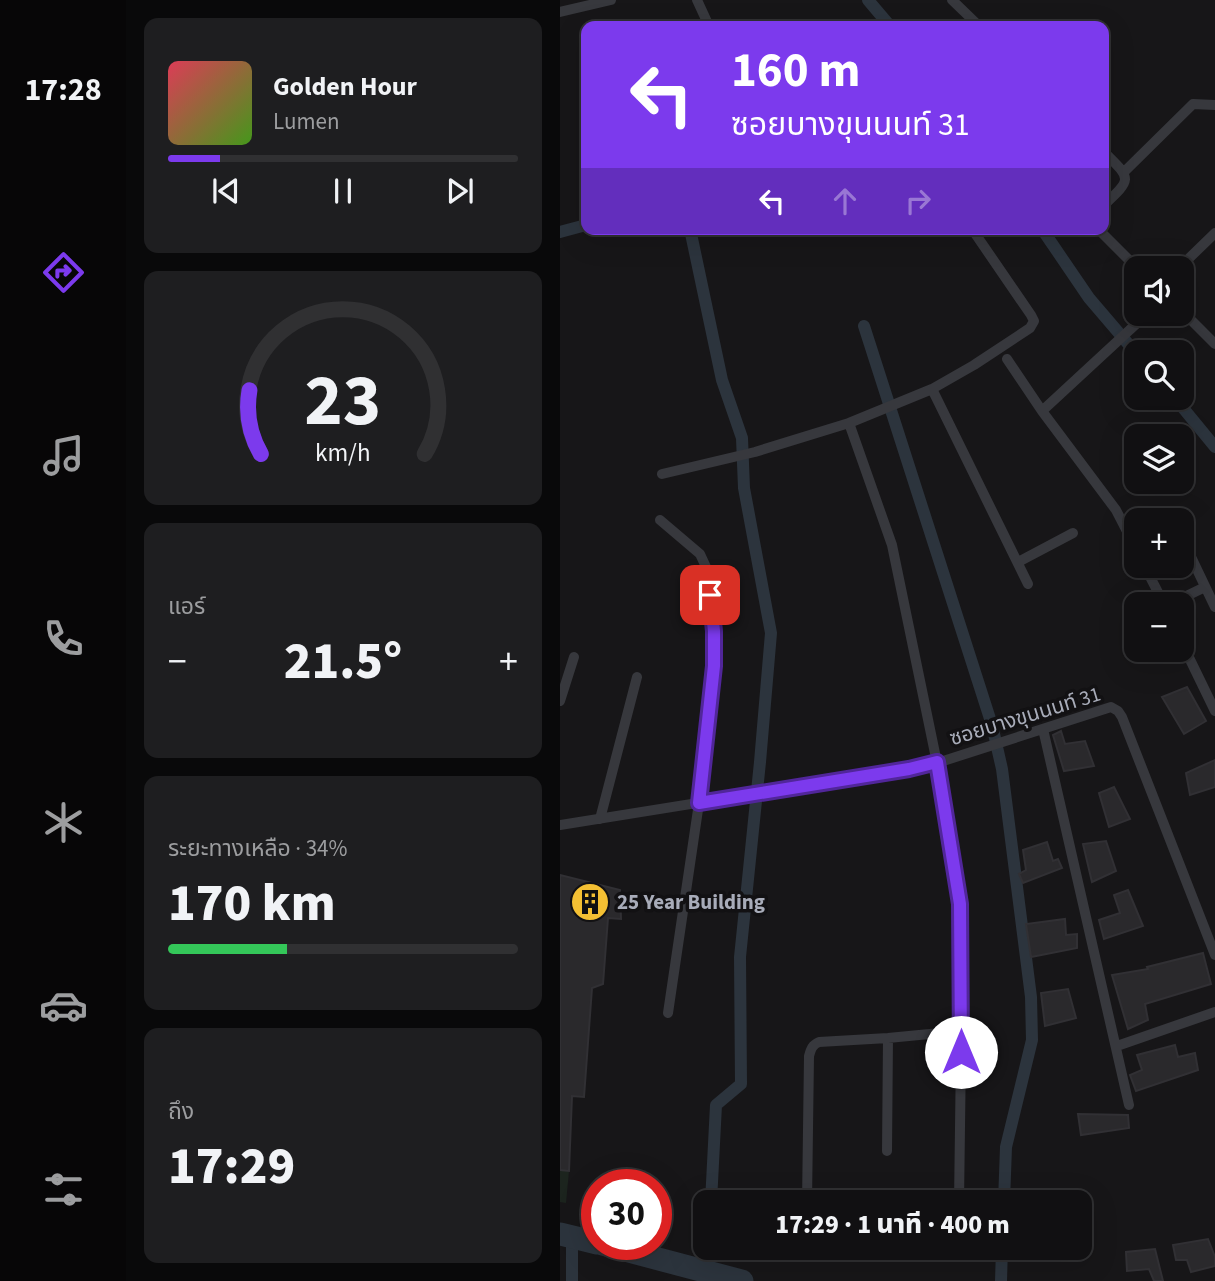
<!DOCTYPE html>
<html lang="th">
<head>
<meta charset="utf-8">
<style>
	body { margin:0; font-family:"Source Sans 3","Noto Sans Thai",sans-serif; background:#1e1e20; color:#f1f3f6; height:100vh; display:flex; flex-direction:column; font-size:26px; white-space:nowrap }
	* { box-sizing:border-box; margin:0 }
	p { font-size:23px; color:#9c9d9f }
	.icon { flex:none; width:38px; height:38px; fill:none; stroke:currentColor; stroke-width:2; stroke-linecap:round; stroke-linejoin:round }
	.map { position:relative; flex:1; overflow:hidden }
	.panel { display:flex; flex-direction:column; gap:18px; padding:18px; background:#09090a; width:434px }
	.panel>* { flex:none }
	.hud { position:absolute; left:21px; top:21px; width:528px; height:214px; border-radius:14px; box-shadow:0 7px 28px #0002,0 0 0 2px #303032; background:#7c3aed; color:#fff; overflow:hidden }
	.fabs { position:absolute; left:564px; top:256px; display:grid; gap:14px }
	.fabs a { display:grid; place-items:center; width:70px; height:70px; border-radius:14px; background:#111012; box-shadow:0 7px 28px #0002,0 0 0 2px #303032; font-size:35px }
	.speed { position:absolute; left:21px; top:1169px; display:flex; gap:14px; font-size:35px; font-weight:700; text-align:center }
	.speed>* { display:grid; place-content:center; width:91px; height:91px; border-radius:50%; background:#111012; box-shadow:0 7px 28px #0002,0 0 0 2px #303032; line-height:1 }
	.speed .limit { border:10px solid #d22; background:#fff; color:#111 }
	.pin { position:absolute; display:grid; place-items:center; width:60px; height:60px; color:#fff; margin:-30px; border-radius:14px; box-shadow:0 4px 10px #0006 }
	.me { position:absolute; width:77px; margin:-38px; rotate:0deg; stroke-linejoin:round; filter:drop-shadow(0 0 5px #0008) }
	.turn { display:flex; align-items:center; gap:24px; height:147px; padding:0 35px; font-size:32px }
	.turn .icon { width:91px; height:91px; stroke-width:2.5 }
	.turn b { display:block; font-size:49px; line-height:60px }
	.lanes { display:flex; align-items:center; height:66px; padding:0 35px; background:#0003; justify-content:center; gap:35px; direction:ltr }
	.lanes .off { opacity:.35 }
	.big { font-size:52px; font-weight:800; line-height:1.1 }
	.panel .card { flex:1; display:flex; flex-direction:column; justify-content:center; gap:10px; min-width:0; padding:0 24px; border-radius:14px; background:#1e1e20 }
	.panel .dial { align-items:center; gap:0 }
	.dial svg { height:182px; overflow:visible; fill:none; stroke:#303032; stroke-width:7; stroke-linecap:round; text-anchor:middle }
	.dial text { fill:#f1f3f6; stroke:none }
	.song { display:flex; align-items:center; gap:21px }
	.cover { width:84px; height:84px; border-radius:10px; background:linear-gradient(135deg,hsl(350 70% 55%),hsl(100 70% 35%)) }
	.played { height:7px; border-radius:4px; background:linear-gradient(90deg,#7c3aed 15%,#303032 15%) }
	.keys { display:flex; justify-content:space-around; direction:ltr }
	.heat { display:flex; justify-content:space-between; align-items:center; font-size:38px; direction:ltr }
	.charge { height:10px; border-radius:5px; background:linear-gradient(90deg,#34c759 34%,#303032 0) }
	.trip { position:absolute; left:133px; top:1190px; width:399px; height:70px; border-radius:14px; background:#111012; box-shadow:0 7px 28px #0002,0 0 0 2px #303032; font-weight:800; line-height:70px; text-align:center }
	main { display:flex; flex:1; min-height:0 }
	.menu { display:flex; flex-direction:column; width:126px; justify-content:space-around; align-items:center; background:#070607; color:#9c9d9f }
	.menu .icon { width:49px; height:49px }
	.menu .selected { color:#7c3aed }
	.menu b { font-size:32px; color:#f1f3f6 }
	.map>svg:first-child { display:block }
</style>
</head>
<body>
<main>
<nav class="menu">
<b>17:28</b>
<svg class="icon selected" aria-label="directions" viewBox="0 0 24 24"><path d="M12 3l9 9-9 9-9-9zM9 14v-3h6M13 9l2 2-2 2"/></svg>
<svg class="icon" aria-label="music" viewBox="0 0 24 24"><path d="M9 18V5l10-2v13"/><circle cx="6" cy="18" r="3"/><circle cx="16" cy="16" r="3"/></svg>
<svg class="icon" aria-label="phone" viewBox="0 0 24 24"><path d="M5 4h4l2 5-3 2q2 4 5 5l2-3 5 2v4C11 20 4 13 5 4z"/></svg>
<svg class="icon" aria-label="climate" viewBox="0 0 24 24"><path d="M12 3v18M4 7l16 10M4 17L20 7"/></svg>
<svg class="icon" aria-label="car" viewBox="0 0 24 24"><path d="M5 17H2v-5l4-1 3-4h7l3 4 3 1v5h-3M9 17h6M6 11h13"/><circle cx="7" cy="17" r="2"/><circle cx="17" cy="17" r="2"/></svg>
<svg class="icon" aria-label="filters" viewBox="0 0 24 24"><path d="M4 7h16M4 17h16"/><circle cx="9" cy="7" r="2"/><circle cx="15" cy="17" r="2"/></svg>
</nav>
<section class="panel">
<div class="card">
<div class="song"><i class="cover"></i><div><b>Golden Hour</b><p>Lumen</p></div></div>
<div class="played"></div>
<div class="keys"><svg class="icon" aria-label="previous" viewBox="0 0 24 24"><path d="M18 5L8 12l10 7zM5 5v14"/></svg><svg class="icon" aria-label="pause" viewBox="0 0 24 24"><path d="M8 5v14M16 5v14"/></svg><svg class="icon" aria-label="next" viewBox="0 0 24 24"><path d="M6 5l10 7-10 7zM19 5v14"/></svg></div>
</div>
<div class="card dial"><svg viewBox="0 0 100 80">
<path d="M14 69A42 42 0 1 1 86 69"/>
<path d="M14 69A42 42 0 0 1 9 41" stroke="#7c3aed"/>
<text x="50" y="56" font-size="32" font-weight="700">23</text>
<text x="50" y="72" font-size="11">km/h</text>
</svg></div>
<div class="card"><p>แอร์</p>
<div class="heat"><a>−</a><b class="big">21.5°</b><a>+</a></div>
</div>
<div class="card"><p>ระยะทางเหลือ · 34%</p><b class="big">170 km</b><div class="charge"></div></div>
<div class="card"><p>ถึง</p><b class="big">17:29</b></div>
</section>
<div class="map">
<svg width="655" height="1281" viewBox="0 0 655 1281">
	<rect width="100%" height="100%" fill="#171618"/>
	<path fill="#1c241e" d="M0,1170L9,1171L6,1203L0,1202Z"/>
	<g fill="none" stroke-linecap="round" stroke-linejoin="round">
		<path stroke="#2c343d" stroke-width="12" d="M308,0L330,26
			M130,229L162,380L182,438L184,488L211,633L200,762L180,957L181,1084L156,1105L151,1202
			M482,229L529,298L576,353
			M0,232L26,225
			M304,326L432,725L442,769L471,997L472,1040L446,1147L444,1202
			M614,397L655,447
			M12,1237V1281
			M144,1270L146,1248
			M441,1281L442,1248"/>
		<path stroke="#2c343d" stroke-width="23" d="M0,1234L37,1243
			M42,1244L182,1281"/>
	</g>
	<path fill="#2a292c" stroke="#313034" stroke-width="2" d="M627,687L646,721L624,734L602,697Z
		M501,731L505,744L525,741L534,766L504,771L493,735Z
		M655,760V787L630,795L626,773Z
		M554,787L570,819L549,827L539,793Z
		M546,841L556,871L532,882L523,844Z
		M487,842L493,861L498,859L502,868L463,883L459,874L466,870L463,850Z
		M0,875L60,890L61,919L48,918L43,984L32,988L24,1097L12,1096L9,1171L0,1170Z
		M568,890L583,926L544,939L539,920L560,913L554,895Z
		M505,919L506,935L517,934V948L471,957L466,924Z
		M643,953L651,984L585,1004L588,1020L568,1029L552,975L588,969L587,967Z
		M508,989L516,1018L485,1026L481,993Z
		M615,1045L618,1057L635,1053L638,1070L576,1091L570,1075L582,1070L577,1055Z
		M518,1114L568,1115L569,1128L521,1135Z
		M648,1239L655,1257V1266L631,1272L627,1260H616L613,1245Z
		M595,1249L603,1281H594L589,1269L567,1271L566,1252Z"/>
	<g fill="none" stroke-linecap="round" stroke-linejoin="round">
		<path stroke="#37383d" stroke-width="10" d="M137,0L149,26
			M392,0L419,26
			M0,12L51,0
			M544,152C571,179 573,178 544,205
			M564,172L633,104L655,105
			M538,229L577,268
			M619,268L655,233
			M621,310L655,344
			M447,359L482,411L556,510L576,549
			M372,389L468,584
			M482,411L588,313
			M289,423L332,545L377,763L400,904L401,1052L399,1202
			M102,474L195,452L289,423L372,389L414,365L470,328L474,321L471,315L412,229
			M609,512L613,520
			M100,520L140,554L146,567L154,631V666L139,803L108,1013
			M621,536L655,607
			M458,562L513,533
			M584,565L604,604
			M610,604L645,587
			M621,641L655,711
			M0,701L14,657
			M483,729L569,1105
			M40,819L77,677
			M0,825L349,769L377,763L551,707L558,711L562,717L655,955
			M557,1046L655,1012
			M327,1151L328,1038
			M247,1202L249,1056C251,1049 252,1045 259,1042L328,1038L401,1031"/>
	</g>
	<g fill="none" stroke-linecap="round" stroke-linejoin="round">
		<defs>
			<path id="route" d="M150,595L154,631V666L139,803L349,769L377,762L400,904L401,1052"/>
		</defs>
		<use href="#route" stroke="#51269a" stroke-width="18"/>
		<use href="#route" stroke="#7c3aed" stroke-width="12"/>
	</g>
	<defs>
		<symbol id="building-disc" viewBox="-11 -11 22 22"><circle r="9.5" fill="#f4c033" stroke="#121113"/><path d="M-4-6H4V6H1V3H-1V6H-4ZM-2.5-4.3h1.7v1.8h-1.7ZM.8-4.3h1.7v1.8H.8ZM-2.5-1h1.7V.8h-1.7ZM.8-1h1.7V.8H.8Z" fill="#111"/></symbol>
	</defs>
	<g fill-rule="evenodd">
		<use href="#building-disc" x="8" y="880" width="44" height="44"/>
	</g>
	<g text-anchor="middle" stroke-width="7" stroke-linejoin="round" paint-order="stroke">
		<g font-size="21" fill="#a8acb9" stroke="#121113">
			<text transform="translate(465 716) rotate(-17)" y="7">ซอยบางขุนนนท์ 31</text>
		</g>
		<g font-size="21" font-weight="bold" fill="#a8acb9" stroke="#121113" text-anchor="start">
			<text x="57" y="909">25 Year Building</text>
		</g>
	</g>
</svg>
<div class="fabs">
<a><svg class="icon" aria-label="sound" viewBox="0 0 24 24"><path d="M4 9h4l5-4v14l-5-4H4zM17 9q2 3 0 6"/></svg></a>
<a><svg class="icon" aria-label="search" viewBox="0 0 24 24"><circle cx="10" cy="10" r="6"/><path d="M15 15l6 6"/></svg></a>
<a><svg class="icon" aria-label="layers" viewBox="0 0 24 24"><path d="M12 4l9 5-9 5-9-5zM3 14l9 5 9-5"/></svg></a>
<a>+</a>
<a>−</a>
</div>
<div class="speed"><div class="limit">30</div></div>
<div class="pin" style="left:150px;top:595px;background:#d93025"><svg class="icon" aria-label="arrive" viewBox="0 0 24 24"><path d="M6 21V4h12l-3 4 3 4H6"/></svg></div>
<svg class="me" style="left:401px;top:1052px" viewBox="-20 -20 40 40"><circle r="19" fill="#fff"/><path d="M0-13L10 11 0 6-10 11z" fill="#7c3aed"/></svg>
<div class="trip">17:29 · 1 นาที · 400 m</div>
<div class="hud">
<div class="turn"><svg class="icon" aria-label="left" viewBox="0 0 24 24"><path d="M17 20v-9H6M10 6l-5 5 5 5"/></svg><div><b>160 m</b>ซอยบางขุนนนท์ 31</div></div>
<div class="lanes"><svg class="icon" aria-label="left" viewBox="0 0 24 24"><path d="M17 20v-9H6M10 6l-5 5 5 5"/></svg><svg class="icon off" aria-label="ahead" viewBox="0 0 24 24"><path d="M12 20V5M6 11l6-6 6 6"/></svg><svg class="icon off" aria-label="right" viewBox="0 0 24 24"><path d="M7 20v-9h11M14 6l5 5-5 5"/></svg></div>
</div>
</div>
</main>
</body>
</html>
